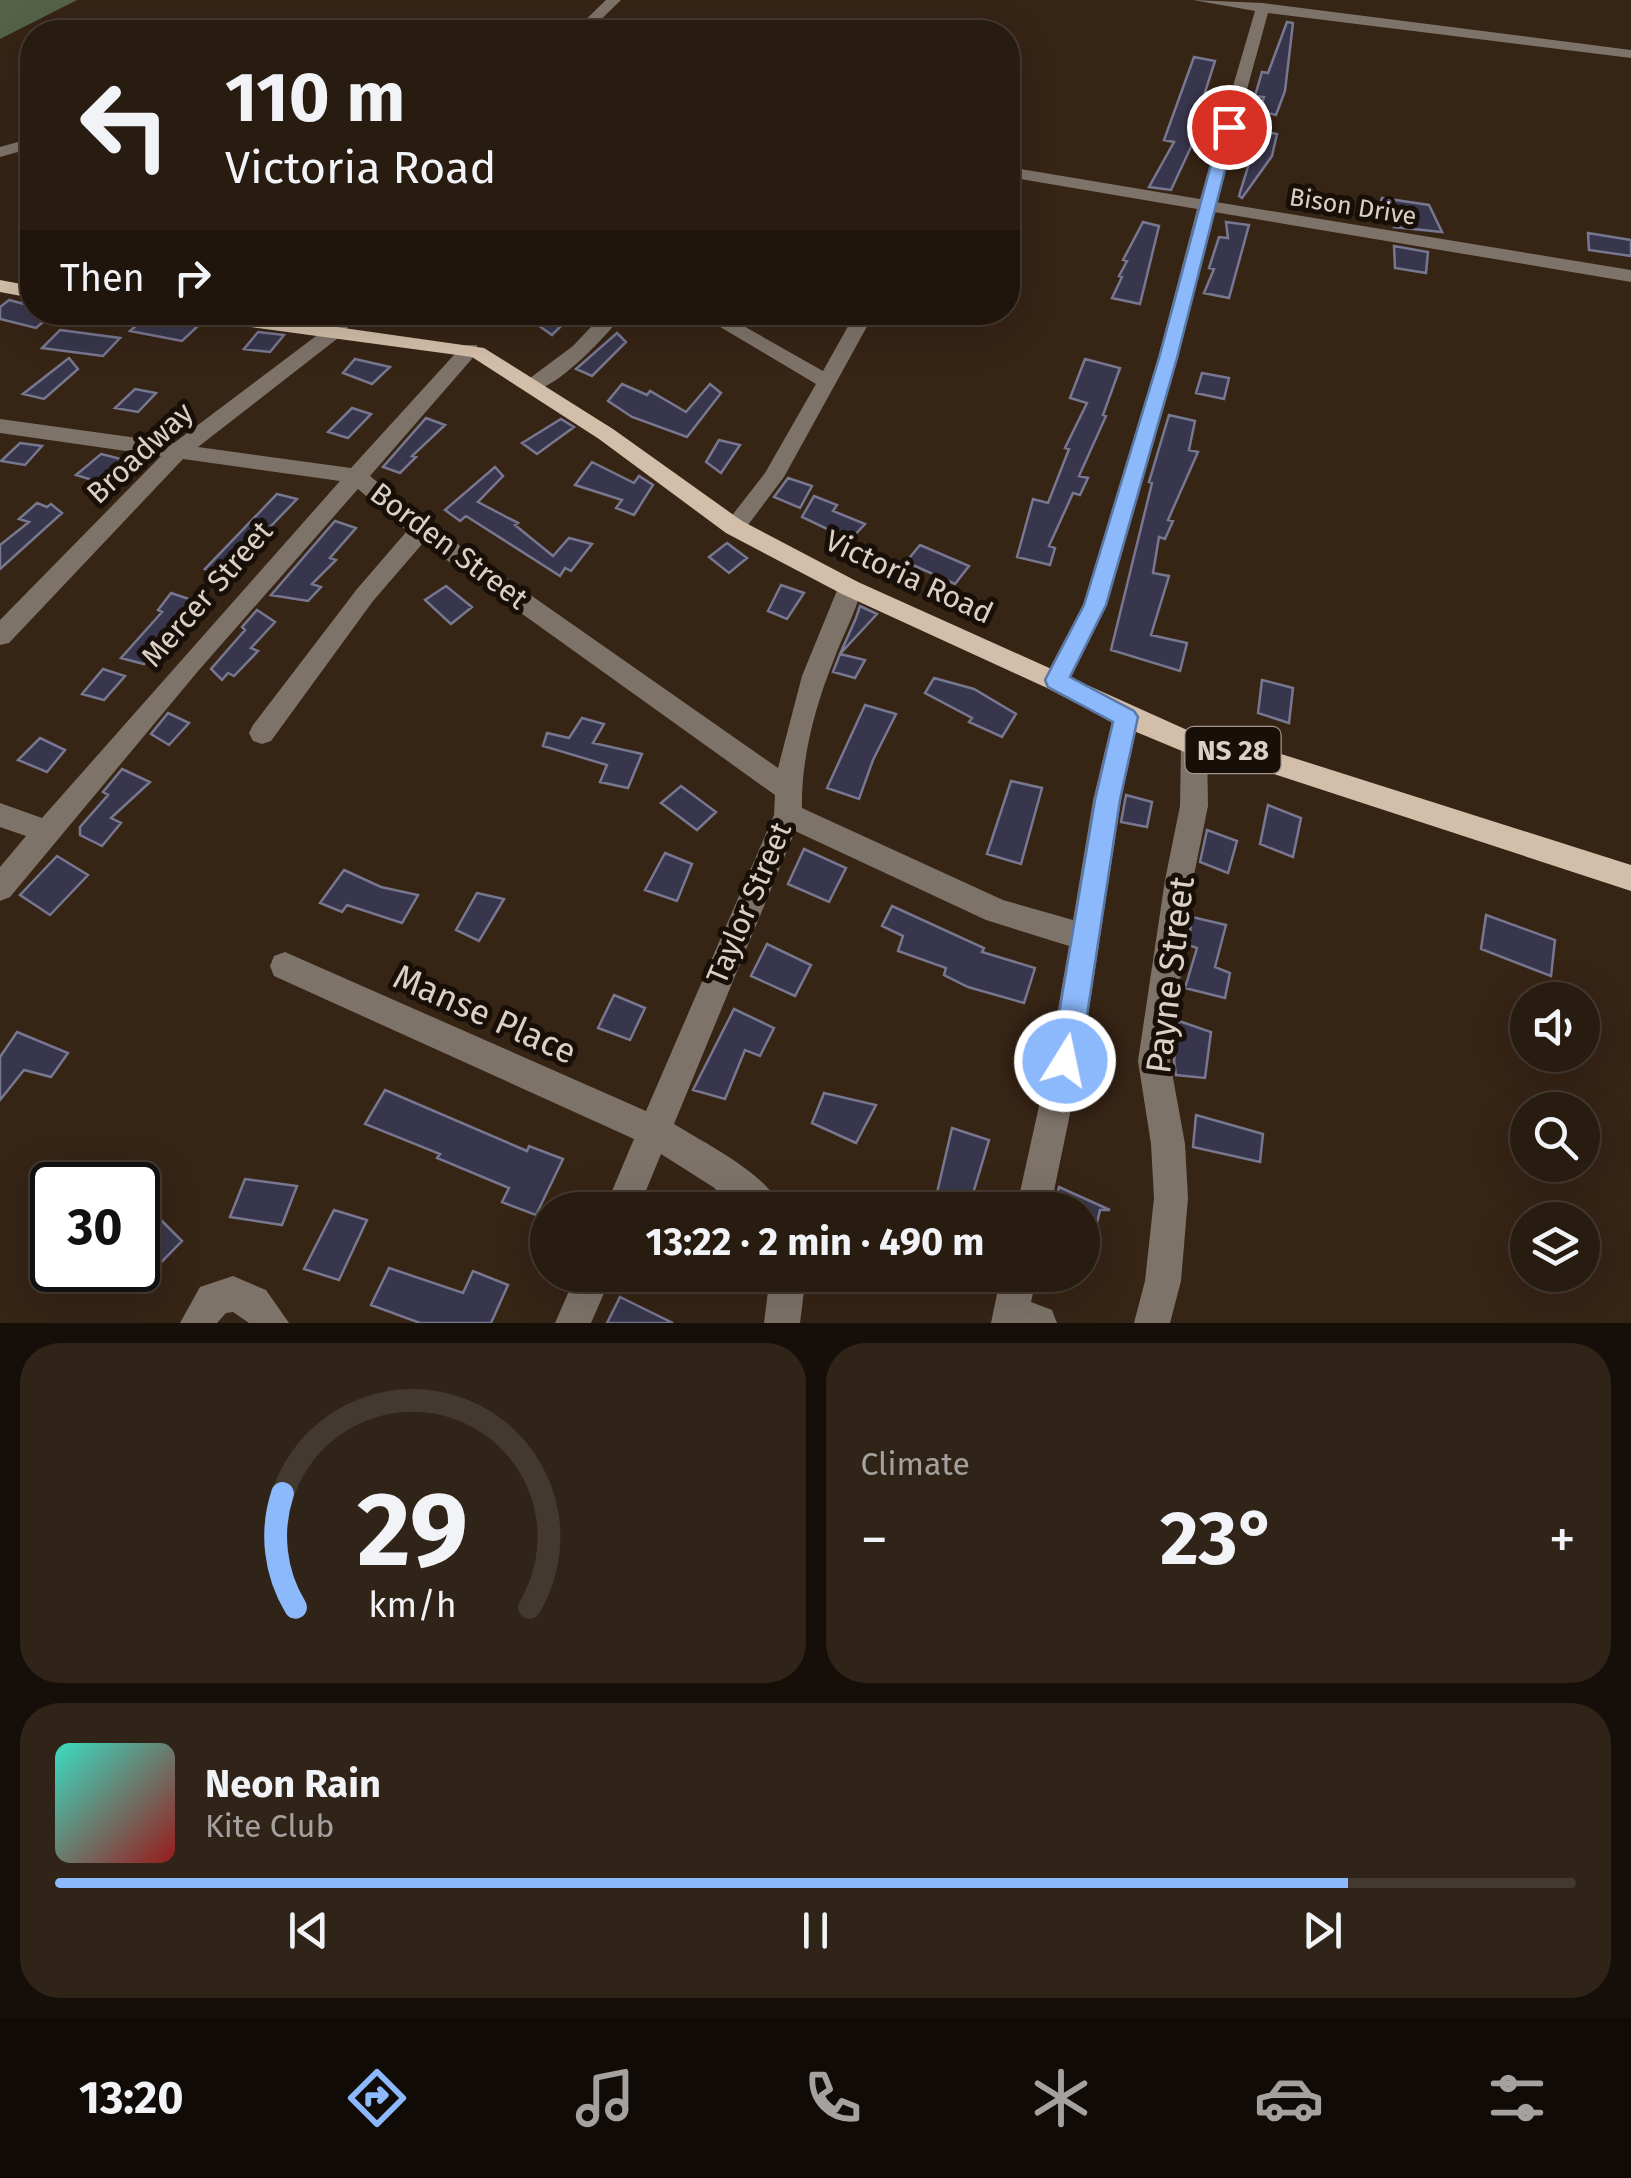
<!DOCTYPE html>
<html lang="en">
<head>
<meta charset="utf-8">
<style>
	body { margin:0; font-family:"Fira Sans",sans-serif; background:#302419; color:#f1f3f6; height:100vh; display:flex; flex-direction:column; font-size:38px; white-space:nowrap }
	* { box-sizing:border-box; margin:0 }
	p { font-size:32px; color:#a5a19f }
	.icon { flex:none; width:55px; height:55px; fill:none; stroke:currentColor; stroke-width:2; stroke-linecap:round; stroke-linejoin:round }
	.map { position:relative; height:1323px; overflow:hidden }
	.sheet { display:flex; flex-direction:column; gap:20px; padding:20px; background:#160f09; flex:1 }
	.sheet>* { flex:none }
	.top-card { position:absolute; left:20px; top:20px; width:1000px; height:305px; border-radius:40px; box-shadow:0 10px 40px #0002,0 0 0 2px #443930; background:#281b10; color:#f1f3f6; overflow:hidden }
	.buttons { position:absolute; left:1510px; top:982px; display:grid; gap:20px }
	.buttons a { display:grid; place-items:center; width:90px; height:90px; border-radius:50%; background:#281b10; box-shadow:0 10px 40px #0002,0 0 0 2px #443930; font-size:50px }
	.speed { position:absolute; left:30px; top:1162px; display:flex; gap:20px; font-size:50px; font-weight:700; text-align:center }
	.speed>* { display:grid; place-content:center; width:130px; height:130px; border-radius:50%; background:#281b10; box-shadow:0 10px 40px #0002,0 0 0 2px #443930; line-height:1 }
	.speed .limit { border:5px solid #111; border-radius:15px; background:#fff; color:#111 }
	.pin { position:absolute; display:grid; place-items:center; width:85px; height:85px; color:#fff; margin:-42px; border:5px solid #fff; border-radius:50%; box-shadow:0 2px 10px #0007 }
	.me { position:absolute; width:110px; margin:-55px; rotate:10deg; stroke-linejoin:round; filter:drop-shadow(0 0 8px #0008) }
	.turn { display:flex; align-items:center; gap:35px; height:210px; padding:0 40px; font-size:45px }
	.turn .icon { width:130px; height:130px; stroke-width:2.5 }
	.turn b { display:block; font-size:70px; line-height:85px }
	.then { display:flex; align-items:center; height:95px; padding:0 40px; background:#0003; gap:20px; font-size:38px }
	.big { font-size:75px; font-weight:700; line-height:1.1 }
	.sheet .card { flex:1; display:flex; flex-direction:column; justify-content:center; gap:15px; min-width:0; padding:0 35px; border-radius:40px; background:#302419 }
	.sheet .dial { align-items:center; gap:0 }
	.dial svg { height:260px; overflow:visible; fill:none; stroke:#443930; stroke-width:7; stroke-linecap:round; text-anchor:middle }
	.dial text { fill:#f1f3f6; stroke:none }
	.song { display:flex; align-items:center; gap:30px }
	.cover { width:120px; height:120px; border-radius:15px; background:linear-gradient(135deg,hsl(170 70% 55%),hsl(0 70% 35%)) }
	.played { height:10px; border-radius:5px; background:linear-gradient(90deg,#8cb9fc 85%,#443930 85%) }
	.keys { display:flex; justify-content:space-around; direction:ltr }
	.heat { display:flex; justify-content:space-between; align-items:center; font-size:55px; direction:ltr }
	.sheet .tiles { flex:1; display:grid; gap:20px; grid-template-columns:1fr 1fr }
	.card:last-child { grid-column:span 2 }
	.trip { position:absolute; left:530px; top:1192px; width:570px; height:100px; border-radius:50px; background:#281b10; box-shadow:0 10px 40px #0002,0 0 0 2px #443930; font-weight:700; line-height:100px; text-align:center }
	.tabs { display:flex; height:160px; justify-content:space-around; align-items:center; background:#100b06; color:#a5a19f }
	.tabs .icon { width:70px; height:70px }
	.tabs .selected { color:#8cb9fc }
	.tabs b { font-size:45px; color:#f1f3f6 }
	.map>svg:first-child { display:block }
</style>
</head>
<body>
<div class="map">
<svg width="1631" height="1323" viewBox="0 0 1631 1323">
	<rect width="100%" height="100%" fill="#362415"/>
	<path fill="#556247" d="M0,0H77L0,39Z"/>
	<path fill="#37364c" stroke="#787790" stroke-width="2.5" d="M1287,22L1293,23L1285,91L1276,115L1259,111L1264,97L1255,96L1262,72L1268,73Z
		M1194,57L1215,61L1192,133L1197,134L1171,190L1149,187L1174,142L1164,140Z
		M1259,131L1277,134L1272,156L1242,198L1239,196Z
		M1382,198L1429,205L1442,232L1394,227V220L1375,216Z
		M1143,222L1159,226L1140,304L1112,298L1122,277L1119,276L1127,261L1123,260Z
		M1226,222L1249,225L1229,298L1204,293L1214,269L1209,268L1219,237L1228,238Z
		M1588,233L1631,240V256L1589,250Z
		M1394,246L1428,252L1426,273L1395,268Z
		M9,300L32,306V312H55L36,328L0,319V307Z
		M152,312L176,317L200,324L182,341L130,331Z
		M549,312H575L552,335L535,323Z
		M60,330L120,338L103,356L42,348Z
		M258,332L284,335L270,352L244,349Z
		M617,333L626,342L592,376L576,369Z
		M69,358L78,369L44,399L23,394Z
		M355,359L390,367L372,384L343,373Z
		M1085,359L1120,368L1103,415L1106,416L1079,476L1088,478L1080,495L1073,493L1049,546L1055,548L1050,565L1017,557L1033,499L1048,503L1069,449L1065,448L1087,403L1070,398Z
		M1202,373L1229,378L1224,399L1196,393Z
		M622,384L647,395L650,391L686,412L710,384L721,393L687,437L632,417L608,401Z
		M135,389L156,393L138,412L115,408Z
		M352,408L371,414L348,438L328,432Z
		M1169,415L1195,421L1189,450L1198,452L1168,520L1173,521L1165,539L1159,537L1153,573L1169,576L1151,635L1187,643L1180,671L1111,650L1152,483L1149,482Z
		M426,418L445,425L412,456L416,457L400,473L383,467Z
		M561,419L574,427L537,454L522,443Z
		M719,440L740,445L721,473L706,462Z
		M20,443L42,446L25,465L1,461Z
		M101,454L125,460L99,482L76,475Z
		M592,462L634,483L639,476L653,485L634,515L616,508L622,500L575,485Z
		M495,467L503,476L478,502L518,523L515,525L553,556L569,538L592,544L571,571L565,568L560,576L466,516L460,521L445,510Z
		M788,478L812,486L800,508L774,497Z
		M277,494L297,499L224,575L205,569Z
		M814,496L837,505L833,511L865,524L850,540L802,517Z
		M37,503L47,507L51,504L62,513L0,569V545L29,522L19,519Z
		M335,521L356,528L330,558L336,560L312,584L321,587L308,601L271,595Z
		M727,543L747,558L729,573L709,557Z
		M920,545L969,566L955,584L906,562Z
		M781,585L804,593L787,619L768,611Z
		M446,586L472,607L451,624L425,600Z
		M171,593L201,603L144,664L121,658L162,612L158,610Z
		M860,606L877,614L840,654L856,618Z
		M257,610L275,622L251,648L258,651L234,676L228,673L222,680L211,669L245,630L242,627Z
		M840,654L865,660L855,678L833,672Z
		M103,669L125,676L104,700L82,694Z
		M934,678L974,689L1016,714L1002,737L969,722L972,718L925,693Z
		M1262,680L1293,688L1289,723L1258,713Z
		M865,705L896,714L873,760L859,799L827,788Z
		M168,713L189,723L169,745L151,734Z
		M582,718L604,724L593,743L642,754L628,788L600,782L607,765L543,746L547,733L569,738Z
		M40,738L65,750L47,772L18,760Z
		M122,769L150,782L111,818L121,823L102,846L80,835V827L108,795L103,792Z
		M1011,781L1042,788L1021,864L987,854Z
		M681,786L716,812L697,830L661,803Z
		M1126,795L1152,802L1147,827L1121,822Z
		M1268,805L1301,818L1293,857L1260,844Z
		M1207,830L1237,841L1228,873L1200,862Z
		M804,849L846,868L829,902L788,884Z
		M665,853L692,864L677,901L645,890Z
		M57,856L88,875L50,915L20,895Z
		M344,870L381,887L418,895L402,923L347,905L342,912L320,903Z
		M477,893L504,899L479,941L456,930Z
		M892,906L984,948L982,952L1035,968L1024,1003L968,987L944,975L946,968L898,951L903,936L882,926Z
		M1486,915L1555,940L1551,976L1481,949Z
		M1192,917L1226,925L1215,967L1230,973L1225,998L1185,988L1197,948L1188,945Z
		M767,944L811,965L795,996L751,976Z
		M614,995L645,1008L630,1040L598,1028Z
		M734,1009L774,1028L760,1056L745,1050L725,1099L693,1090Z
		M1179,1021L1211,1032L1205,1078L1176,1075L1174,1061Z
		M17,1032L68,1053L51,1077L24,1070L0,1100V1057Z
		M385,1090L527,1151L529,1146L563,1159L536,1215L502,1202L509,1188L437,1158L440,1154L365,1124Z
		M824,1093L876,1105L856,1143L812,1123Z
		M1196,1115L1263,1134L1260,1162L1193,1147Z
		M952,1128L989,1140L968,1210H933Z
		M245,1179L297,1186L282,1225L230,1217Z
		M1059,1187L1110,1210H1100L1090,1253L1082,1252V1210H1054Z
		M334,1210L367,1220L339,1280L304,1269Z
		M159,1218L182,1241L133,1291L114,1270H138V1240Z
		M389,1268L463,1293L473,1271L508,1285L491,1323H420L371,1305Z
		M620,1297L673,1323H607Z"/>
	<g fill="none" stroke-linecap="round" stroke-linejoin="round">
		<path fill="#7d7369" fill-rule="evenodd" d="M606,0H621L588,32H573Z
			M1193,0L1263,3L1631,50V58L1268,13L1216,202L1631,270V282L1214,212L1178,358L1107,605L1065,688H1047L1043,681L1083,605L1158,358L1197,209L1008,177V167L1200,199L1255,11Z
			M32,138V148L0,157V147Z
			M340,312H359L342,335L198,447L351,468L463,345H477V353L370,476L429,524L778,768L802,676L838,588L850,579L858,582L862,588C855,614 842,637 833,662C815,707 801,759 802,808L1003,900L1073,920L1093,800L1113,717L1117,710L1126,707L1135,710L1139,717L1121,800L1081,1061L1050,1210H1016L1049,1061L1069,946L986,920L795,831L674,1124C706,1144 768,1174 783,1210H740L713,1187L661,1154L638,1210H604L634,1139L274,976L270,966L274,956L285,952L646,1111L774,815L775,795L423,543L373,601L271,741L262,744L253,741L249,733L253,725L357,589L407,531L358,489L199,670L10,897L0,901V867L26,836L0,827V803L42,818L340,481L183,459L9,643L0,645V620L161,456L0,433V419L174,443L328,327Z
			M605,312H625C609,333 552,396 526,391V381L573,346Z
			M695,312H719L823,371L856,312H875L784,477L742,533L734,535L723,527L765,473L816,384Z
			M1194,734L1203,737L1207,745L1208,806L1193,880L1170,1061L1185,1144L1188,1198L1181,1281L1170,1323H1134L1145,1281L1154,1198L1151,1144L1138,1061L1165,880L1180,806L1181,745L1185,737Z
			M576,1275H612L591,1323H555Z
			M770,1275H806L800,1323H764Z
			M1001,1275H1037L1031,1302L1052,1310L1057,1323H991Z
			M233,1276L266,1290L289,1323H249L233,1312L226,1313L217,1323H180L200,1287Z"/>
		<path fill="#d3bea9" fill-rule="evenodd" d="M0,280L32,286V298L0,292Z
			M176,312H231L484,348L613,429L742,521L858,582L1196,734L1234,739L1631,865V891L1234,761L1194,756L1117,724L1047,688L842,594L726,533L599,439L472,357L185,318Z"/>
	</g>
	<path fill="#8cb9fc" stroke="#5b78a4" stroke-width="2.5" d="M1229,123L1236,127L1177,358L1106,605L1070,677L1134,711L1138,717L1120,800L1080,1061L1075,1071L1065,1075L1055,1071L1051,1061L1095,800L1113,722L1048,687L1045,680L1084,605L1159,358L1221,127Z"/>
	<g text-anchor="middle" stroke-width="10" stroke-linejoin="round" paint-order="stroke">
		<g font-size="25" fill="#dcd0c6" stroke="#180f09">
			<text transform="translate(1353 206) rotate(9)" y="9">Bison Drive</text>
		</g>
		<rect fill="#180f09" stroke="#a1968d" stroke-width="2.5" x="1185.5" y="727" width="95" height="46" rx="8"/>
		<g font-size="28" font-weight="bold" fill="#dcd0c6">
			<text x="1233" y="760">NS 28</text>
		</g>
		<g font-size="30" fill="#dcd0c6" stroke="#180f09">
			<text transform="translate(140 453) rotate(-43)" y="10">Broadway</text>
			<text transform="translate(449 546) rotate(37)" y="10">Borden Street</text>
			<text transform="translate(909 577) rotate(25)" y="10">Victoria Road</text>
			<text transform="translate(207 594) rotate(-49)" y="10">Mercer Street</text>
			<text transform="translate(749 903) rotate(-67)" y="10">Taylor Street</text>
		</g>
		<g font-size="35" fill="#dcd0c6" stroke="#180f09">
			<text transform="translate(1170 975) rotate(-83)" y="12">Payne Street</text>
			<text transform="translate(485 1014) rotate(24)" y="12">Manse Place</text>
		</g>
	</g>
</svg>
<div class="buttons">
<a><svg class="icon" aria-label="sound" viewBox="0 0 24 24"><path d="M4 9h4l5-4v14l-5-4H4zM17 9q2 3 0 6"/></svg></a>
<a><svg class="icon" aria-label="search" viewBox="0 0 24 24"><circle cx="10" cy="10" r="6"/><path d="M15 15l6 6"/></svg></a>
<a><svg class="icon" aria-label="layers" viewBox="0 0 24 24"><path d="M12 4l9 5-9 5-9-5zM3 14l9 5 9-5"/></svg></a>
</div>
<div class="speed"><div class="limit">30</div></div>
<div class="pin" style="left:1229px;top:127px;background:#d93025"><svg class="icon" aria-label="arrive" viewBox="0 0 24 24"><path d="M6 21V4h12l-3 4 3 4H6"/></svg></div>
<svg class="me" style="left:1065px;top:1061px" viewBox="-20 -20 40 40"><circle r="17" fill="#8cb9fc" stroke="#fff" stroke-width="3"/><path d="M0-11L8 9 0 5-8 9z" fill="#fff"/></svg>
<div class="trip">13:22 · 2 min · 490 m</div>
<div class="top-card">
<div class="turn"><svg class="icon" aria-label="left" viewBox="0 0 24 24"><path d="M17 20v-9H6M10 6l-5 5 5 5"/></svg><div><b>110 m</b>Victoria Road</div></div>
<div class="then">Then<svg class="icon" aria-label="right" viewBox="0 0 24 24"><path d="M7 20v-9h11M14 6l5 5-5 5"/></svg></div>
</div>
</div>
<section class="sheet">
<div class="tiles">
<div class="card dial"><svg viewBox="0 0 100 80">
<path d="M14 69A42 42 0 1 1 86 69"/>
<path d="M14 69A42 42 0 0 1 10 34" stroke="#8cb9fc"/>
<text x="50" y="56" font-size="32" font-weight="700">29</text>
<text x="50" y="72" font-size="11">km/h</text>
</svg></div>
<div class="card"><p>Climate</p>
<div class="heat"><a>−</a><b class="big">23°</b><a>+</a></div>
</div>
<div class="card">
<div class="song"><i class="cover"></i><div><b>Neon Rain</b><p>Kite Club</p></div></div>
<div class="played"></div>
<div class="keys"><svg class="icon" aria-label="previous" viewBox="0 0 24 24"><path d="M18 5L8 12l10 7zM5 5v14"/></svg><svg class="icon" aria-label="pause" viewBox="0 0 24 24"><path d="M8 5v14M16 5v14"/></svg><svg class="icon" aria-label="next" viewBox="0 0 24 24"><path d="M6 5l10 7-10 7zM19 5v14"/></svg></div>
</div>
</div>
</section>
<nav class="tabs">
<b>13:20</b>
<svg class="icon selected" aria-label="directions" viewBox="0 0 24 24"><path d="M12 3l9 9-9 9-9-9zM9 14v-3h6M13 9l2 2-2 2"/></svg>
<svg class="icon" aria-label="music" viewBox="0 0 24 24"><path d="M9 18V5l10-2v13"/><circle cx="6" cy="18" r="3"/><circle cx="16" cy="16" r="3"/></svg>
<svg class="icon" aria-label="phone" viewBox="0 0 24 24"><path d="M5 4h4l2 5-3 2q2 4 5 5l2-3 5 2v4C11 20 4 13 5 4z"/></svg>
<svg class="icon" aria-label="climate" viewBox="0 0 24 24"><path d="M12 3v18M4 7l16 10M4 17L20 7"/></svg>
<svg class="icon" aria-label="car" viewBox="0 0 24 24"><path d="M5 17H2v-5l4-1 3-4h7l3 4 3 1v5h-3M9 17h6M6 11h13"/><circle cx="7" cy="17" r="2"/><circle cx="17" cy="17" r="2"/></svg>
<svg class="icon" aria-label="filters" viewBox="0 0 24 24"><path d="M4 7h16M4 17h16"/><circle cx="9" cy="7" r="2"/><circle cx="15" cy="17" r="2"/></svg>
</nav>
</body>
</html>
